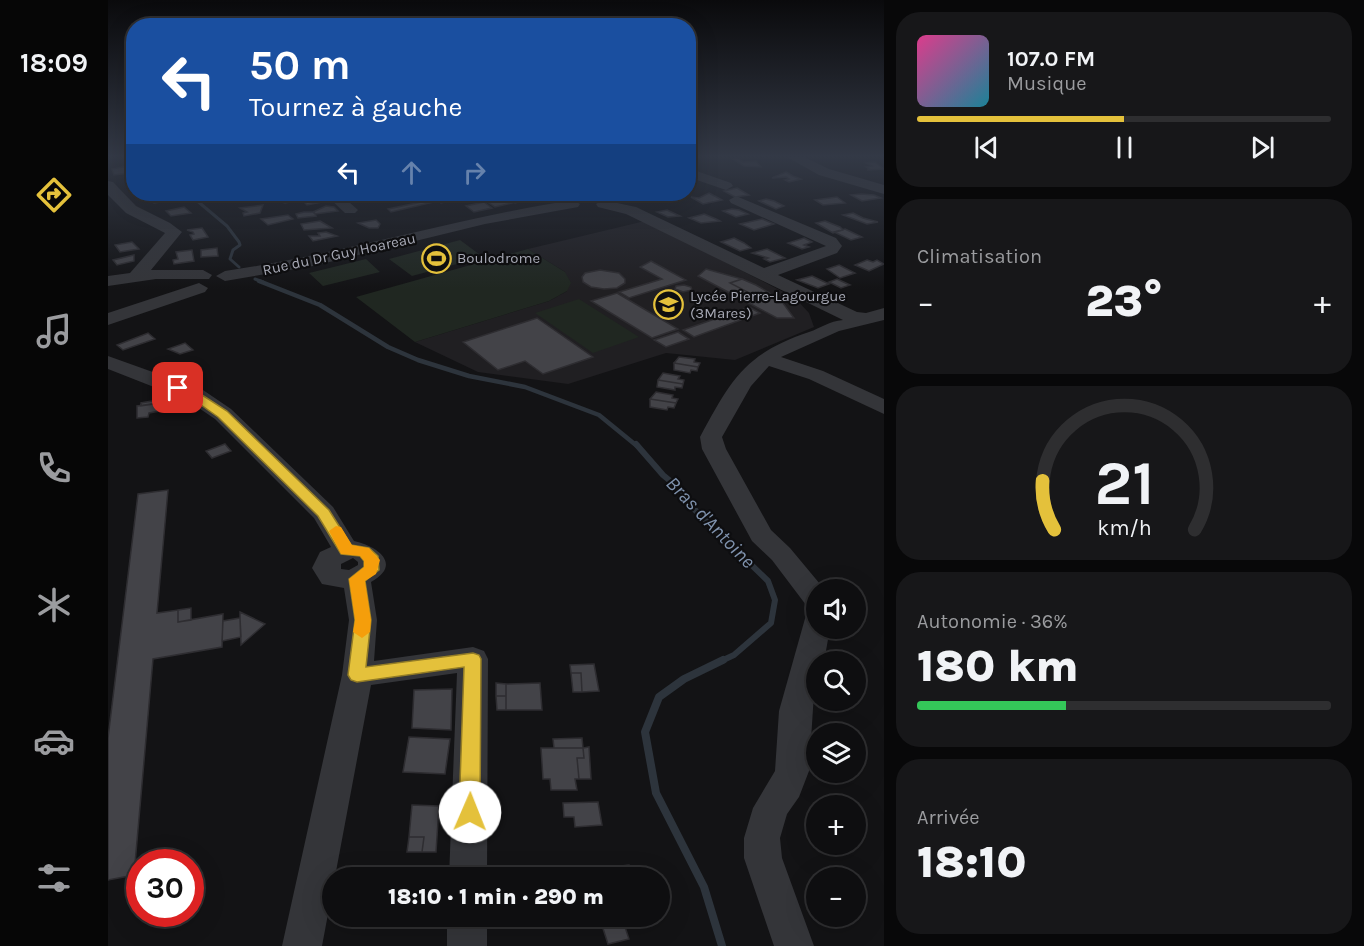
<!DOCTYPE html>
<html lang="fr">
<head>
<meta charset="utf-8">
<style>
	body { margin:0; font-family:Karla,sans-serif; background:#171719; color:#f1f3f6; height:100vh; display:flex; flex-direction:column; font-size:22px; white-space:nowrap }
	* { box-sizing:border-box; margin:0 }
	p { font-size:20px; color:#9b9c9f }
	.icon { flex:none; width:33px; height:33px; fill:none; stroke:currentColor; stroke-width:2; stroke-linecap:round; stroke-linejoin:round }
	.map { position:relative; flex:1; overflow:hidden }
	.side { display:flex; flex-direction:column; gap:12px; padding:12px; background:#080809; width:480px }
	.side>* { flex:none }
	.banner { position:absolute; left:18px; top:18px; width:570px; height:183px; border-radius:24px; box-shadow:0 6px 24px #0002,0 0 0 2px #2e2e30; background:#1a4fa0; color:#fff; overflow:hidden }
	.buttons { position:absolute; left:698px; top:579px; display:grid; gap:12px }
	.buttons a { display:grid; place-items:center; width:60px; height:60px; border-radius:50%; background:#0e0e10; box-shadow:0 6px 24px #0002,0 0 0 2px #2e2e30; font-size:30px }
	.speed { position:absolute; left:18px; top:849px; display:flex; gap:12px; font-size:30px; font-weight:700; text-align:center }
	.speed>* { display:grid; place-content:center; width:78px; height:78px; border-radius:50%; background:#0e0e10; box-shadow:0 6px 24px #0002,0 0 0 2px #2e2e30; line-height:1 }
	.speed .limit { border:9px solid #d22; background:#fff; color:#111 }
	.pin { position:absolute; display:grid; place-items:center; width:51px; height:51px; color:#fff; margin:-26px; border-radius:12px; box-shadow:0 3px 9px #0006 }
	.me { position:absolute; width:66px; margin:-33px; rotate:1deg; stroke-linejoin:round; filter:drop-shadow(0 0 4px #0008) }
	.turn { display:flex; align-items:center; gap:21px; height:126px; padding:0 24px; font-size:27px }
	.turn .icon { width:78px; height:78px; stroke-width:2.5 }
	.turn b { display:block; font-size:42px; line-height:51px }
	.lanes { display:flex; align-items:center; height:57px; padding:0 24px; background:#0003; justify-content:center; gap:30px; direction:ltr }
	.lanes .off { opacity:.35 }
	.big { font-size:45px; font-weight:800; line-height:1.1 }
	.side .widget { flex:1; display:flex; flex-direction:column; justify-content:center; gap:9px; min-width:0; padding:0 21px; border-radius:24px; background:#171719 }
	.side .dial { align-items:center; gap:0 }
	.dial svg { height:156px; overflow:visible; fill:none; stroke:#2e2e30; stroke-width:7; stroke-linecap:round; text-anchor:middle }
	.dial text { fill:#f1f3f6; stroke:none }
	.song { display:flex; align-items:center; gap:18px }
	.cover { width:72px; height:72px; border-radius:9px; background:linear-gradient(135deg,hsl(330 70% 55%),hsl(190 70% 35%)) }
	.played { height:6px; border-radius:3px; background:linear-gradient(90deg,#e4c13b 50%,#2e2e30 50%) }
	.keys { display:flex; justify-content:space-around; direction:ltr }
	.heat { display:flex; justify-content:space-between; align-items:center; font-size:33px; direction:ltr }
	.charge { height:9px; border-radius:4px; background:linear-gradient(90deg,#34c759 36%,#2e2e30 0) }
	.trip { position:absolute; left:214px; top:867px; width:348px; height:60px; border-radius:30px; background:#0e0e10; box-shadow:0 6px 24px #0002,0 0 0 2px #2e2e30; font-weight:800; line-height:60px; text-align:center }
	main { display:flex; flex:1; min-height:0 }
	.tab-bar { display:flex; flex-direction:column; width:108px; justify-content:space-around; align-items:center; background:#060606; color:#9b9c9f }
	.tab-bar .icon { width:42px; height:42px }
	.tab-bar .current { color:#e4c13b }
	.tab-bar b { font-size:27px; color:#f1f3f6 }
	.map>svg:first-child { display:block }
</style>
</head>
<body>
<main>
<nav class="tab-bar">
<b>18:09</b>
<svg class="icon current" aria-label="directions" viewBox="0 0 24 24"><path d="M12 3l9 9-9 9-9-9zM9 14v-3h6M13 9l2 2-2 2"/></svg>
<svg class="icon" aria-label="music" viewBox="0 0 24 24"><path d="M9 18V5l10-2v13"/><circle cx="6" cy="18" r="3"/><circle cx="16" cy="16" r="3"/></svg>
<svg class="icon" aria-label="phone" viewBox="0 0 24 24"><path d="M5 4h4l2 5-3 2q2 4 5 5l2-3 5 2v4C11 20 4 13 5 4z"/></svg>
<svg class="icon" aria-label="climate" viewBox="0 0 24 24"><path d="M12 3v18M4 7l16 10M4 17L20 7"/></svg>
<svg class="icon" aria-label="car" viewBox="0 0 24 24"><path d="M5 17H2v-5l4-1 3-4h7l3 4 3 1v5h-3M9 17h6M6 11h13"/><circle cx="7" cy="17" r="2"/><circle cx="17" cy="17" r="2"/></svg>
<svg class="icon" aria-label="filters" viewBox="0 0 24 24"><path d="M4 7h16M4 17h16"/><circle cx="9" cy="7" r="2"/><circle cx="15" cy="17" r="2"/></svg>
</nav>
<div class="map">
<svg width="776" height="946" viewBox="0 0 776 946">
	<rect width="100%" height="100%" fill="#131315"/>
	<path fill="#201f22" d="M537,221L687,298L701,313L706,327L627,360L558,353L460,384L370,372L307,342L441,301L459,291L457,272L420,249Z"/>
	<path fill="#202721" d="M352,240L375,257L304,276L281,259Z
		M420,249L457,272L463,283L459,291L441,301L307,342L248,297Z
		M258,259L272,272L215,286L201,273Z
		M471,299L531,337L485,353L427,313Z"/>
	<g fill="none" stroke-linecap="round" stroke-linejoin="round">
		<path stroke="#2d343c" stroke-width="3" d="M81,194L119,226L131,242L132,245L125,250L122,259L131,267
			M147,279L155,282"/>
		<path stroke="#2d343c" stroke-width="4.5" d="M151,281L212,305L280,347L310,360L361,376L417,387L491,415L529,446"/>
		<path stroke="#2d343c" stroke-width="6" d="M528,444L555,475L579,495L583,506L660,581L667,600L663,623L626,655L611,662"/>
		<path stroke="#2d343c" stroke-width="8" d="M614,946L596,887L548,793L537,732L551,697L576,679L615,660"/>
	</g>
	<path fill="#434348" stroke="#2e2d31" stroke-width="1.5" d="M629,158L635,162L648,161L653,167L636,166L625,159Z
		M767,162L776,169L759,170H763L758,167L764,166L758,163Z
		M20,166L21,173L6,175L4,169Z
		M678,172L685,176L693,179L681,182L677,180L681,179L678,177L664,178Z
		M629,188L641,195L627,197L616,191Z
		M601,193L614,200L595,204L583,197L591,198Z
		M32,194H51L59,201L46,203Z
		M343,194H368L333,203L325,198Z
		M414,194L423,199L407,203L398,197Z
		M753,194L766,195L773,198L754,201L743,195Z
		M186,195L191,200L177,203L163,199Z
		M214,197L219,201L199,205L196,202Z
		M395,197L404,203L387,207L378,201Z
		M729,197L737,203L715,205L707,200Z
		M658,199L666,201L676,206L668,209L651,201Z
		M323,200L326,202L283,212L280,209Z
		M376,202L384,208L366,212L358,206Z
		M155,205L152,213L136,216L135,213L139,212L132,208Z
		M218,206L226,207L230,211L207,214L205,212Z
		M76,207L83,213L63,216L58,211Z
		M624,209L631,210L640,214L628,217L615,211Z
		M559,210L572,216L560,217L549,212Z
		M196,212H206L208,216L190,218L188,214Z
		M745,213L755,218L770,222L759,224L735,215Z
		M596,214L608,219L612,221L593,223L581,218Z
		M180,215L185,219L160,225L153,219Z
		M654,219L666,224L646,230L632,224Z
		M268,220L272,224L270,228H261L250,223Z
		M212,221L224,228L196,230L193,224Z
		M717,221L732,227L735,230L725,233L708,223Z
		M94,228L100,237L85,240L82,235L86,234L85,232L79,230Z
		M737,229L754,237L743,240L726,232Z
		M218,232L229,236L205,241L201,236H212L210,233Z
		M626,238L636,243L643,248L632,251L613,242Z
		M696,238L704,242L696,245L701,247L694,249L680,243Z
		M24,242L31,249L12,252L7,245Z
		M109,248L110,256L93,257V250Z
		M659,249L677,258L662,262L656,259L660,258L644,253Z
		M84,250L86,261L66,264L65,260L70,259L68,252Z
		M26,255V261L9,265L5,260Z
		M759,260L765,262L769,260L776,264L761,271L747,265Z
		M543,261L578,280L521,298L511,292L554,279L532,267Z
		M731,265L747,273L732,278L719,269Z
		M598,269L634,279L622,283L647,296L660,292L675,303L686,318H669L590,276Z
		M492,270L511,273L517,279V283L509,288L496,289L483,287L475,282L474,277L477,273Z
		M704,276L721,284L710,288L689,280Z
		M634,279L648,285L660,292L647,296L622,283Z
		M729,279L742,285L733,288L721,282Z
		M576,285L583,287L584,290L575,292L567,289L568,286Z
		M509,293L570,329L544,338L483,301Z
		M641,307L652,313L586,337L575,330Z
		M429,318L485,357L435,374L417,361L390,370L355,342Z
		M570,332L581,339L558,347L546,340Z
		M40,333L47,339L15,350L9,345Z
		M77,343L85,350L72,354L60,349Z
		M571,357L587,359L586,362L592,363L590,367L566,363Z
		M566,363L590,367L589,371L583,370L582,373L566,370Z
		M555,373L572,376L570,379L576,380L575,384L550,380Z
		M550,380L575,384L574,388L567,387V390L549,387Z
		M548,392L565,395L564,398L570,399L568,403L542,399Z
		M74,396L75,407L41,413L40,417L29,418V406L67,401L66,397Z
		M66,397L67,401L33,406V403Z
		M542,399L568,403L566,408L560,407L559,410L542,407Z
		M117,444L123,451L104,458L98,451Z
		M60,490L49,613L70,610V622L115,614L114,647L45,659L26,875L0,880V738L30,494Z
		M83,608V620L70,622V610Z
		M132,612L157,624L133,645L132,618Z
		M132,618L133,637L114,641L115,621Z
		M486,664L491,691L474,692L473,673H463L462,665Z
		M463,673H473L474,692H465Z
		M388,683L398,684V696H388Z
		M432,683L434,710H398V684Z
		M344,689L343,730L304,728L306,690Z
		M388,696H398V710H389Z
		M301,737L342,739L337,774L295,772Z
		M474,738L475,748H446L445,739Z
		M481,747L483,779H471L469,758H476L475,748Z
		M433,748H475L476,758H469L471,779H467L469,790H443L442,779H435Z
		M490,802L494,825L467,827L466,817H456L455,803Z
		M304,805L331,806L328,852H314L316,837H301Z
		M301,837H316L314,852H299Z
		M521,865L525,878H509L505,867Z
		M505,867L509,878H481L480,873Z
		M296,870L325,873L324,878H295Z
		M416,870L449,871V878H416Z
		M291,916H321L320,925L291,924Z
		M419,916H440V925L419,924Z
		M440,916H460V926L440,925Z
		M491,916H536L515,921L521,939L500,944Z"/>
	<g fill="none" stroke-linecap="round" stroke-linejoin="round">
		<path fill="#343539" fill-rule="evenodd" d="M679,157H696L721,169L776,185V194L711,175Z
			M580,168L623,183L625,186L618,190L580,177Z
			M0,181L5,182L28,206L62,223L74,232L43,270H95L104,275L101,279H48L0,286V276L22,273L57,233L18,213L0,195Z
			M217,194H232L250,210L247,213H237Z
			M628,196L728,238L734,246L729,253L670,275L749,312L758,313L776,308V320L731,331L673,357L715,371L776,399V414L701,379L661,366L643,386L614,437L618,449L663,530L682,548L717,590H708V608L698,605L664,560L644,541L594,449L592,437C623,380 636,354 701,332C713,328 721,321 735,320L518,214L490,207L488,204L495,200L528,207L656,268L718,246L623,203L621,200Z
			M465,200L472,204L470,207L377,224L205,266L117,281L108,276L117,271C235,254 348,218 465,200Z
			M91,283L100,288L97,292L0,325V313Z
			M0,356L95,390L123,409L225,507L246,541C269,546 295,564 263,582L269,620L266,661L365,647L376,651L380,659L379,878H341L349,673L263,685L214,946H174L234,675L241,620L236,588L214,584L204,568L212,552L223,547L206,518L107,419L79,400L0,369ZM245,558L250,562V565L241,570L233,569V564Z
			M708,612V628H722L716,662H708L701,771L691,797L679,814L672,838L674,858L706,946H666L636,858V838L645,808L667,771L671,711L698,615Z
			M339,916H379V946H339Z"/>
	</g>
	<linearGradient id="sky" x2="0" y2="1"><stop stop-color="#0a0a0c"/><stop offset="0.54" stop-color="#333946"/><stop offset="1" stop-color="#333946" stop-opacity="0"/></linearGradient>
	<rect width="776" height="289" fill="url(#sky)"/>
	<path fill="#e4c13b" stroke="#947d26" stroke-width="1.5" d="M70,385L91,393L119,411L221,510L243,545L261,548L270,556L271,570L257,581L263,620L258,667L365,653L371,655L373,659L372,812L369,818L362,821L354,818L351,812L356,667L249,682L243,680L240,675L247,620L241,579L256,567V561L252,556L233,554L210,516L110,417L83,398L66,391V386Z"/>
	<path fill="#f59e0b" d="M228,526L233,527L244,545L261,548L272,560L268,574L257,581L263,620L262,632L254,638L245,632L247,620L241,579L256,567V561L252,556L233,554L221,531Z"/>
	<defs>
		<symbol id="stadium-ring" viewBox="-11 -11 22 22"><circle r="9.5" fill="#0e0e10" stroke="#e4c13b" stroke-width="1.5"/><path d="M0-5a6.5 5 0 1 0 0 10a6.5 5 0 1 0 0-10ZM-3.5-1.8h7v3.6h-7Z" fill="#e4c13b"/></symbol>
		<symbol id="school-ring" viewBox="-11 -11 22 22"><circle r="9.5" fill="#0e0e10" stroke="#e4c13b" stroke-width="1.5"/><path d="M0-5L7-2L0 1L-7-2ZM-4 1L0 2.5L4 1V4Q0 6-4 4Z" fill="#e4c13b"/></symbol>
	</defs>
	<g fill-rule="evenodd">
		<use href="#stadium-ring" x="312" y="242" width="33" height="33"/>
		<use href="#school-ring" x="544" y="288" width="33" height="33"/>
	</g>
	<g text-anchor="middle" stroke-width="4.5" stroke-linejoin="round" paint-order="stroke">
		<g font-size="15" fill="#a6a8b4" stroke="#0e0e10">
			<text transform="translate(231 254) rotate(-12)" y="5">Rue du Dr Guy Hoareau</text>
		</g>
		<g font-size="15" fill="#a6a8b4" stroke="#0e0e10" text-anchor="start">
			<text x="349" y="263">Boulodrome</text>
			<text x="582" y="301">Lycée Pierre-Lagourgue<tspan x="582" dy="17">(3Mares)</tspan></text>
		</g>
		<g font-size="20" font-style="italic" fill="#7f92ad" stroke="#0e0e10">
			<text transform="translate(603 522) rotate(46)" y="7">Bras d'Antoine</text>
		</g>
	</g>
</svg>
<div class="buttons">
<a><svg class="icon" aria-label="sound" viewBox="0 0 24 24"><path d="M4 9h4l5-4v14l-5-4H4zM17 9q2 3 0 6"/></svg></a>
<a><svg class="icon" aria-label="search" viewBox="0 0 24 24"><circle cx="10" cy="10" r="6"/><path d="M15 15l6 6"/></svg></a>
<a><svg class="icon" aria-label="layers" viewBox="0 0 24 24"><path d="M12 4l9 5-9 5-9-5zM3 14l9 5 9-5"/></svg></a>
<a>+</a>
<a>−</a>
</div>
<div class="speed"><div class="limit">30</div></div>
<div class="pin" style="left:70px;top:388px;background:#d93025"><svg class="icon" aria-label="arrive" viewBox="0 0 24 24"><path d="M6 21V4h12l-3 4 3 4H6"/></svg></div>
<svg class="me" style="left:362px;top:812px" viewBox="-20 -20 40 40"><circle r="19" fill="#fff"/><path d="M0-13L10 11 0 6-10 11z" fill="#e4c13b"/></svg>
<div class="trip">18:10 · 1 min · 290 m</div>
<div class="banner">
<div class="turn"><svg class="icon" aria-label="left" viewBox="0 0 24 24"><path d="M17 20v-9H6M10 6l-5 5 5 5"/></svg><div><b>50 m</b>Tournez à gauche</div></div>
<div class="lanes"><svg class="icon" aria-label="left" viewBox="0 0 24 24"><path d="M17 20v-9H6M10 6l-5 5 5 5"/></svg><svg class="icon off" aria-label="ahead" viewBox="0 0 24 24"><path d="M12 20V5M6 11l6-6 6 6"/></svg><svg class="icon off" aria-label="right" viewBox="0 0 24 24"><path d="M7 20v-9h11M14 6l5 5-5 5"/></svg></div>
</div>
</div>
<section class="side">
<div class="widget">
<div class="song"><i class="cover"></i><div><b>107.0 FM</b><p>Musique</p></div></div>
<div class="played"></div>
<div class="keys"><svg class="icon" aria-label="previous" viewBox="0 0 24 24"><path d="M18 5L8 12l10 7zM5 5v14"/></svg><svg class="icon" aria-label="pause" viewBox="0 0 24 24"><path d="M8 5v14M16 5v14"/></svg><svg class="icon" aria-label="next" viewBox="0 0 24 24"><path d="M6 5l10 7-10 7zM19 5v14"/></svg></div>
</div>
<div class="widget"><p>Climatisation</p>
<div class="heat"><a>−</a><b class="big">23°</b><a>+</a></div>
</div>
<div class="widget dial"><svg viewBox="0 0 100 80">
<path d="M14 69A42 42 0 1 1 86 69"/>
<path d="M14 69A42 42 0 0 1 8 44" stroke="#e4c13b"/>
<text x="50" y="56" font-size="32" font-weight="700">21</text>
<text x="50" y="72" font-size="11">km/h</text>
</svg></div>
<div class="widget"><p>Autonomie · 36%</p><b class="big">180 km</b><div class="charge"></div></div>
<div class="widget"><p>Arrivée</p><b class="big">18:10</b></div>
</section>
</main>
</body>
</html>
